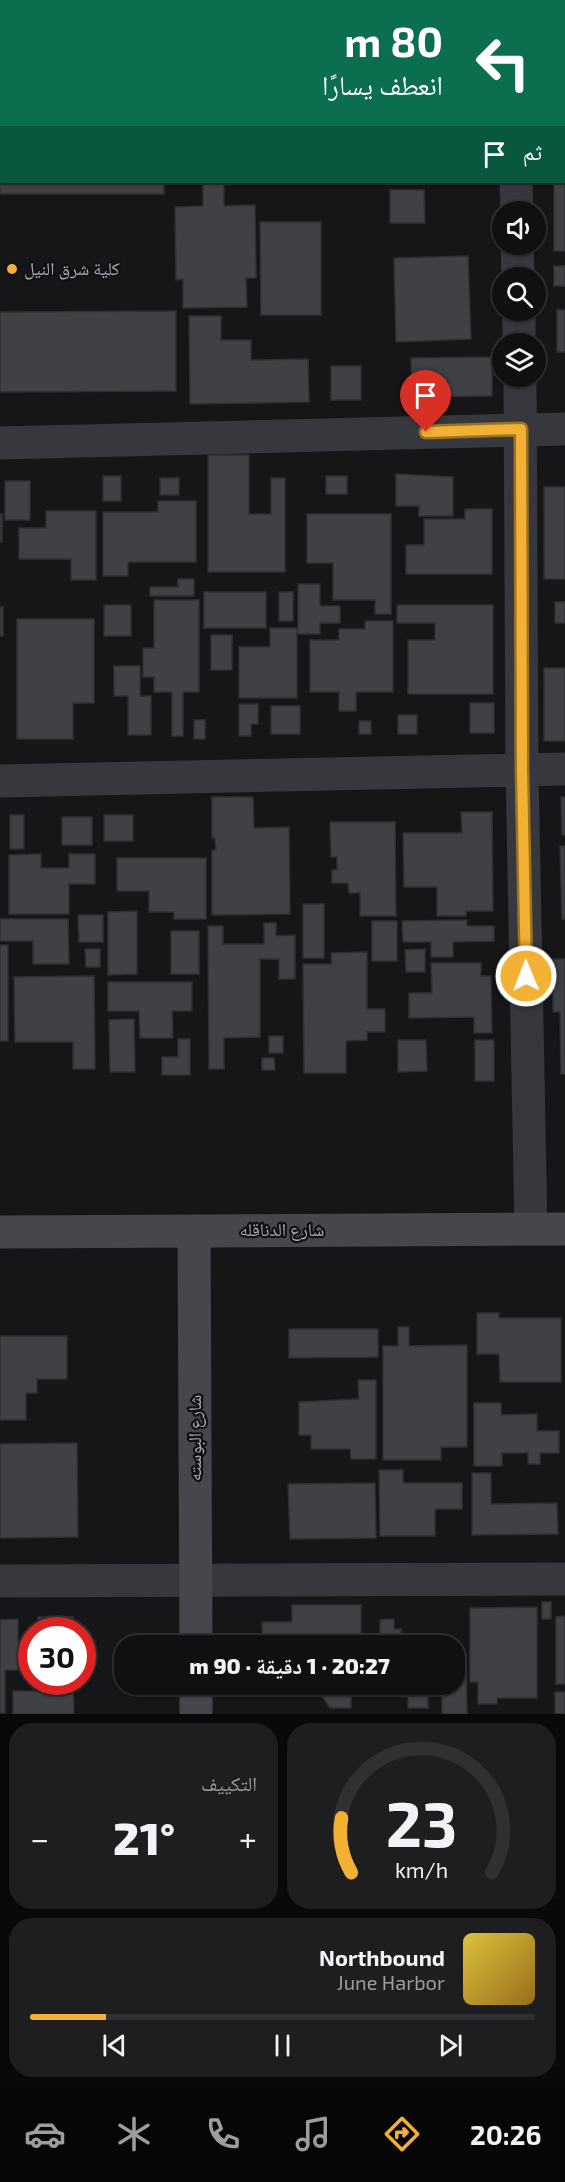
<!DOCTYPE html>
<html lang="ar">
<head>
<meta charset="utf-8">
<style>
	body { margin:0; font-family:"Exo 2","Noto Naskh Arabic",sans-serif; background:#1e1e20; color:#f1f3f6; direction:rtl; height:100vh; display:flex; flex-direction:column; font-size:22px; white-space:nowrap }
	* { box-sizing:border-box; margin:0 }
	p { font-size:20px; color:#9c9d9f }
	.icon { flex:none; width:33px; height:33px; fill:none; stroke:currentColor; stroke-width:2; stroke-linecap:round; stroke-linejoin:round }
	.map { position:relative; height:1714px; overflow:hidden; direction:ltr }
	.panel { display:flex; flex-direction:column; gap:9px; padding:9px; background:#09090a; flex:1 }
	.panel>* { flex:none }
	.banner { position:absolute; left:0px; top:0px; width:566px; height:183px; box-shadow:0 2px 4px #0004,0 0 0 2px #303032; direction:rtl; background:#0b6e4f; color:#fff; overflow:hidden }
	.fabs { position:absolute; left:492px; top:201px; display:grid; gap:12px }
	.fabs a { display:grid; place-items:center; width:54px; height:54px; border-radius:50%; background:#101012; box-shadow:0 2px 4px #0004,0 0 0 2px #303032; font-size:30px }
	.speed { position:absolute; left:18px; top:1617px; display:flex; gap:12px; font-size:30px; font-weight:700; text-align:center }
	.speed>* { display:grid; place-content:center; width:78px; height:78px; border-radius:50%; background:#101012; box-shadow:0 2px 4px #0004,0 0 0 2px #303032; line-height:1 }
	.speed .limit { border:9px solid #d22; background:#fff; color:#111 }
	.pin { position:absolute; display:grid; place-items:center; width:51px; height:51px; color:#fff; margin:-62px -26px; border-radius:50% 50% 50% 0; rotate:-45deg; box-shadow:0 0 6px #0007 }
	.pin .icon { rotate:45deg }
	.me { position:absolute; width:66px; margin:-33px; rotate:359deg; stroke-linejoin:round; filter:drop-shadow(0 0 4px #0008) }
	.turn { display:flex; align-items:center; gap:21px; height:126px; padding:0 24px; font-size:27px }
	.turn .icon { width:78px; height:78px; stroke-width:2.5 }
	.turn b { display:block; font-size:42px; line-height:51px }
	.then { display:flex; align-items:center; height:57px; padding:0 24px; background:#0003; gap:12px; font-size:22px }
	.big { font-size:45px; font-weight:800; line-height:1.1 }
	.panel .tile { flex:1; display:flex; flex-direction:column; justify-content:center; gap:9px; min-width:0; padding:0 21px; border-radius:24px; background:#1e1e20 }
	.panel .dial { align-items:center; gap:0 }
	.dial svg { height:156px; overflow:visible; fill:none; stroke:#303032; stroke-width:7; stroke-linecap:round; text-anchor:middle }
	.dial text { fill:#f1f3f6; stroke:none }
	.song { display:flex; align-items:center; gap:18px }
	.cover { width:72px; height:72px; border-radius:9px; background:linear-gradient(135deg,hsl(50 70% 55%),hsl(40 70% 35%)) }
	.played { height:6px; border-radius:3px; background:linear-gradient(90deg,#f2b134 15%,#303032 15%) }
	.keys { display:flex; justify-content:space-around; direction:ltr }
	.heat { display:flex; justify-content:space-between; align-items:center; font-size:33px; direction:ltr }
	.panel .tiles { flex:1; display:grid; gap:9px; grid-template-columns:1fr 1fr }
	.tile:last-child { grid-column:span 2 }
	.trip { position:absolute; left:114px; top:1635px; width:351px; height:60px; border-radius:24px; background:#101012; box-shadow:0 2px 4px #0004,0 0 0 2px #303032; font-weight:800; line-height:60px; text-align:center; direction:rtl }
	.menu { display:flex; height:96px; justify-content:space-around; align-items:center; background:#060607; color:#9c9d9f }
	.menu .icon { width:42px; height:42px }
	.menu .on { color:#f2b134 }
	.menu b { font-size:27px; color:#f1f3f6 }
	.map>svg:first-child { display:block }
</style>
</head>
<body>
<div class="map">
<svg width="565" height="1714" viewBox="0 0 565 1714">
	<rect width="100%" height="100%" fill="#161618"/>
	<path fill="#404145" stroke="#303034" stroke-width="1.5" d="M206,0H299V2H206Z
		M347,0H428V2H347Z
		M0,108L2,182H164V194H0Z
		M565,159V251H554V182H564Z
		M203,182H224V206L255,205L256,278H246L247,307L183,308V279L176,280L175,207L203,206Z
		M390,190H424L425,223H390Z
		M260,222H321V315H261Z
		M468,256L471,339L396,342L394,258Z
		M554,266H565V286H554Z
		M557,310H565V352H557Z
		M176,311V391L0,392V312Z
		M189,316H221V340H251V360L308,359L309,402L190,404Z
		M492,357V396L412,397L411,358Z
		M331,366H361V400H331Z
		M208,455H249V514H271V478H285V572H208Z
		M396,474L453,477V516H419V506H396Z
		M103,476H121V501H103Z
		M326,476H347V494H326Z
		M160,478H179V495H160Z
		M5,481H30V520H5Z
		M544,487H565V579H544Z
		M158,501H196V562H128V576H103V512H158Z
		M465,509H492V574H406V545H424V519H465Z
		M46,511H96V580H71V559H19V528H46Z
		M0,514H2V542H0Z
		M307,514H391V614H375V600H333V563H307Z
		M178,579H194V596H150V587H178Z
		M298,584H320V606H340V623H320V634H298Z
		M204,592H266V628H204Z
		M279,592H293V621H279Z
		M154,600H199V692H183V736H172V692H154V677H143V648H154Z
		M555,602H565V623H555Z
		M104,605H131V636H104Z
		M397,605H493V694H408V640H435V623H397Z
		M0,607H3V636H0Z
		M17,619H94V703H73V739H17Z
		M365,621H393V692H356V711H339V692H310V640H339V629H365Z
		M270,628H297V698H239V647H270Z
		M211,635H232V670H211Z
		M114,666H140V696H151V735H128V696H114Z
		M544,668H565V741H544Z
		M470,703H494V733H470Z
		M239,704H258V724H251V736H239Z
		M271,706H300V734H271Z
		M398,715H417V734H398Z
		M194,720H205V739H194Z
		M359,721H371V734H359Z
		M212,797H253L254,828L289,827L290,914L212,915V850H216L215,838H212Z
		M561,797H565V835H562Z
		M461,812H492L493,911H466V916H437V887H404L403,833H462Z
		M10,815H24V849H10Z
		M104,815H133V841H104Z
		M62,817H92V845H62Z
		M330,822H395L396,916H360V893H349L348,883H332V870H337V857H331Z
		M560,846H565V919H562Z
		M41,854V868H69V854H95V884H69V914H9V855Z
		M117,858H206V919H174V912H149V891H117Z
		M303,904H324V958H303Z
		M137,911V974L108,975V912Z
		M78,915H103V942H79Z
		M0,919H68L69,964H33V941H0Z
		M467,920V926H494V941L453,942V957H431V942H403L402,921Z
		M372,921H397V961H372Z
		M264,923H276V936L295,935V979H279V959H260V1037L224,1038V1069H209L208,926H223V944H264Z
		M171,931H199V974H171Z
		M0,945H8V1041H0Z
		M85,949H100V967H86Z
		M425,949V972H406L405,950Z
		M367,952V1009H385V1032H367V1040L346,1041V1073H304L303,964H332L331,953Z
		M553,959H565V1074H561L560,1012H553Z
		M431,963H481V976H491L492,1033H474V1017L409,1018V993H432Z
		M94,976L95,1069H73V1042H15L14,977Z
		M108,982H192V1011H172L173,1038H140L139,1011H108Z
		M134,1019L135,1072H110L109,1020Z
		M269,1036H283V1053H269Z
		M178,1039H190V1075H162V1057H178Z
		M398,1040H426L427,1071L398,1072Z
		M475,1040H494V1081H475Z
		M262,1058H274L275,1070H262Z
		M477,1313H499V1318H561V1382H500L499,1354H477Z
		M398,1327H409V1346L467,1345V1447H441V1460H383V1346H398Z
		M289,1329H378V1357L289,1358Z
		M0,1336H67V1379H37V1393H26V1420H0Z
		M358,1380H376V1459H351L350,1449H311V1435H299V1402L359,1399Z
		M474,1403H501V1415L537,1414V1431H559V1453H540V1464H528V1453H502V1466H474Z
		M77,1443L78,1537L0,1538V1444Z
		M379,1470H403V1483H462V1509H435V1536H380Z
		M472,1473H491V1504L557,1503L558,1534L472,1535Z
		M375,1483L376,1538L290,1539L288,1484Z
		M542,1602H551V1619H542Z
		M292,1605H361V1646H263L262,1622H292Z
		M537,1607V1698H497V1704H478V1682H470V1608Z
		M565,1616V1684H556V1617Z
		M38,1617H73V1630H38Z
		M18,1619V1670H5V1713H0V1620Z
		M394,1619V1629H401V1646H380V1620Z
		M454,1657H466L467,1714H442V1684H454Z
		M39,1682H73L74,1714H13V1691H39Z
		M263,1684H351V1708H330L318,1690L263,1691Z
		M381,1684H408V1687H381Z
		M555,1692H565V1714H555Z
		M408,1696H428V1708H408Z"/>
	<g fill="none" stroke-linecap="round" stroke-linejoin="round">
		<path stroke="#37383d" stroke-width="33" d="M513,0V2
			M564,101H565
			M516,182L517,212
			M517,244L518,278
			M519,310V344
			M520,376L522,769L531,1229
			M0,443L565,429
			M0,781L565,769
			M0,1581L565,1579"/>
		<path stroke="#45474d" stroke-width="33" d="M194,1231L196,1646
			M0,1232L565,1229
			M196,1684V1714"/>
	</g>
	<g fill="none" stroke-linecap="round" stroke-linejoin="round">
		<defs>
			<path id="route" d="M426,432L521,429L522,770L526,976"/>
		</defs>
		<use href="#route" stroke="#9d7322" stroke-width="15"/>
		<use href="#route" stroke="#f2b134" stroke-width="10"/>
	</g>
	<circle fill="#f2b134" stroke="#111113" stroke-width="2" cx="12" cy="269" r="6"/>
	<g text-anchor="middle" stroke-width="4.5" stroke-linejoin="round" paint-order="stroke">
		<g font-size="18" fill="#a8adb8" stroke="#111113" text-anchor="start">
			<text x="24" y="275">كلية شرق النيل</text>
		</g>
		<g font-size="18" fill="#a8adb8" stroke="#111113">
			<text x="282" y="1236">شارع الدناقله</text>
			<text transform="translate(195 1438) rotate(-90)" y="6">شارع البوسته</text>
		</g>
	</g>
</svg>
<div class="fabs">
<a><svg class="icon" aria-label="sound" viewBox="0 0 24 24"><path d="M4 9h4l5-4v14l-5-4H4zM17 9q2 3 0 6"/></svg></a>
<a><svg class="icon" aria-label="search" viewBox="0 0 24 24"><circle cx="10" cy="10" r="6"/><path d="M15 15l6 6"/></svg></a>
<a><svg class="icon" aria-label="layers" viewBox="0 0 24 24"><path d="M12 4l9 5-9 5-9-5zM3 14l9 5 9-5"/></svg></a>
</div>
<div class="speed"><div class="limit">30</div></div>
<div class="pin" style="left:426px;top:432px;background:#d93025"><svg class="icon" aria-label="arrive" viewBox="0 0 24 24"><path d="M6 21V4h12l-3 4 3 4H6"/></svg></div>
<svg class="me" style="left:526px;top:976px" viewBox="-20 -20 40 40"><circle r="17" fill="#f2b134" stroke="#fff" stroke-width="3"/><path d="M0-11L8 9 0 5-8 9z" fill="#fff"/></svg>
<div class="trip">20:27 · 1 دقيقة · 90 m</div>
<div class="banner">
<div class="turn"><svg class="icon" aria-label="left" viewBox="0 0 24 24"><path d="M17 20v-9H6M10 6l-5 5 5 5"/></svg><div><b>80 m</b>انعطف يسارًا</div></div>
<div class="then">ثم<svg class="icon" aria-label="arrive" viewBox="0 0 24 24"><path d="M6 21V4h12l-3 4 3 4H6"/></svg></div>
</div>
</div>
<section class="panel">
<div class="tiles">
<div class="tile dial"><svg viewBox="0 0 100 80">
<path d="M14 69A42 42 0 1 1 86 69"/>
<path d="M14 69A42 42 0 0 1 9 41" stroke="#f2b134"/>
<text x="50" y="56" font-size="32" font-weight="700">23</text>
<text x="50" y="72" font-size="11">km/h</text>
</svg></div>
<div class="tile"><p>التكييف</p>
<div class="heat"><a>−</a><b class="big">21°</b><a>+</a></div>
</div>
<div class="tile">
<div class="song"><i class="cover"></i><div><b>Northbound</b><p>June Harbor</p></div></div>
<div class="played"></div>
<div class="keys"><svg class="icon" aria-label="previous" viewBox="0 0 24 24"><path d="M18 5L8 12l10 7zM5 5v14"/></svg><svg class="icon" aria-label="pause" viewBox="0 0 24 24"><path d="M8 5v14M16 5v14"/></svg><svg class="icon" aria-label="next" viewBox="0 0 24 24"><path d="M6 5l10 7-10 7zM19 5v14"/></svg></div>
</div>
</div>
</section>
<nav class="menu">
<b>20:26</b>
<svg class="icon on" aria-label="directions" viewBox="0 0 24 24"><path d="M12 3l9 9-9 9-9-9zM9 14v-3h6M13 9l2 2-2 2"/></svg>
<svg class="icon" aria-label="music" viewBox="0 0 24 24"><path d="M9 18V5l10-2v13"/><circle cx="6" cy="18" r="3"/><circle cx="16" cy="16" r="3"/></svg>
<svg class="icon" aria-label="phone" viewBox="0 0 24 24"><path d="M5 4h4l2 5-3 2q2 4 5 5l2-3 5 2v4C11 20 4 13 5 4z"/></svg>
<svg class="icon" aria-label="climate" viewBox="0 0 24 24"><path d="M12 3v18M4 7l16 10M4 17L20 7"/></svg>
<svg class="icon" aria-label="car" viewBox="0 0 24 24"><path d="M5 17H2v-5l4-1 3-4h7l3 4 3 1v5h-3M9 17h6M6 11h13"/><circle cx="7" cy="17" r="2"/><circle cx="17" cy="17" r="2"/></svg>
</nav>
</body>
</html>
